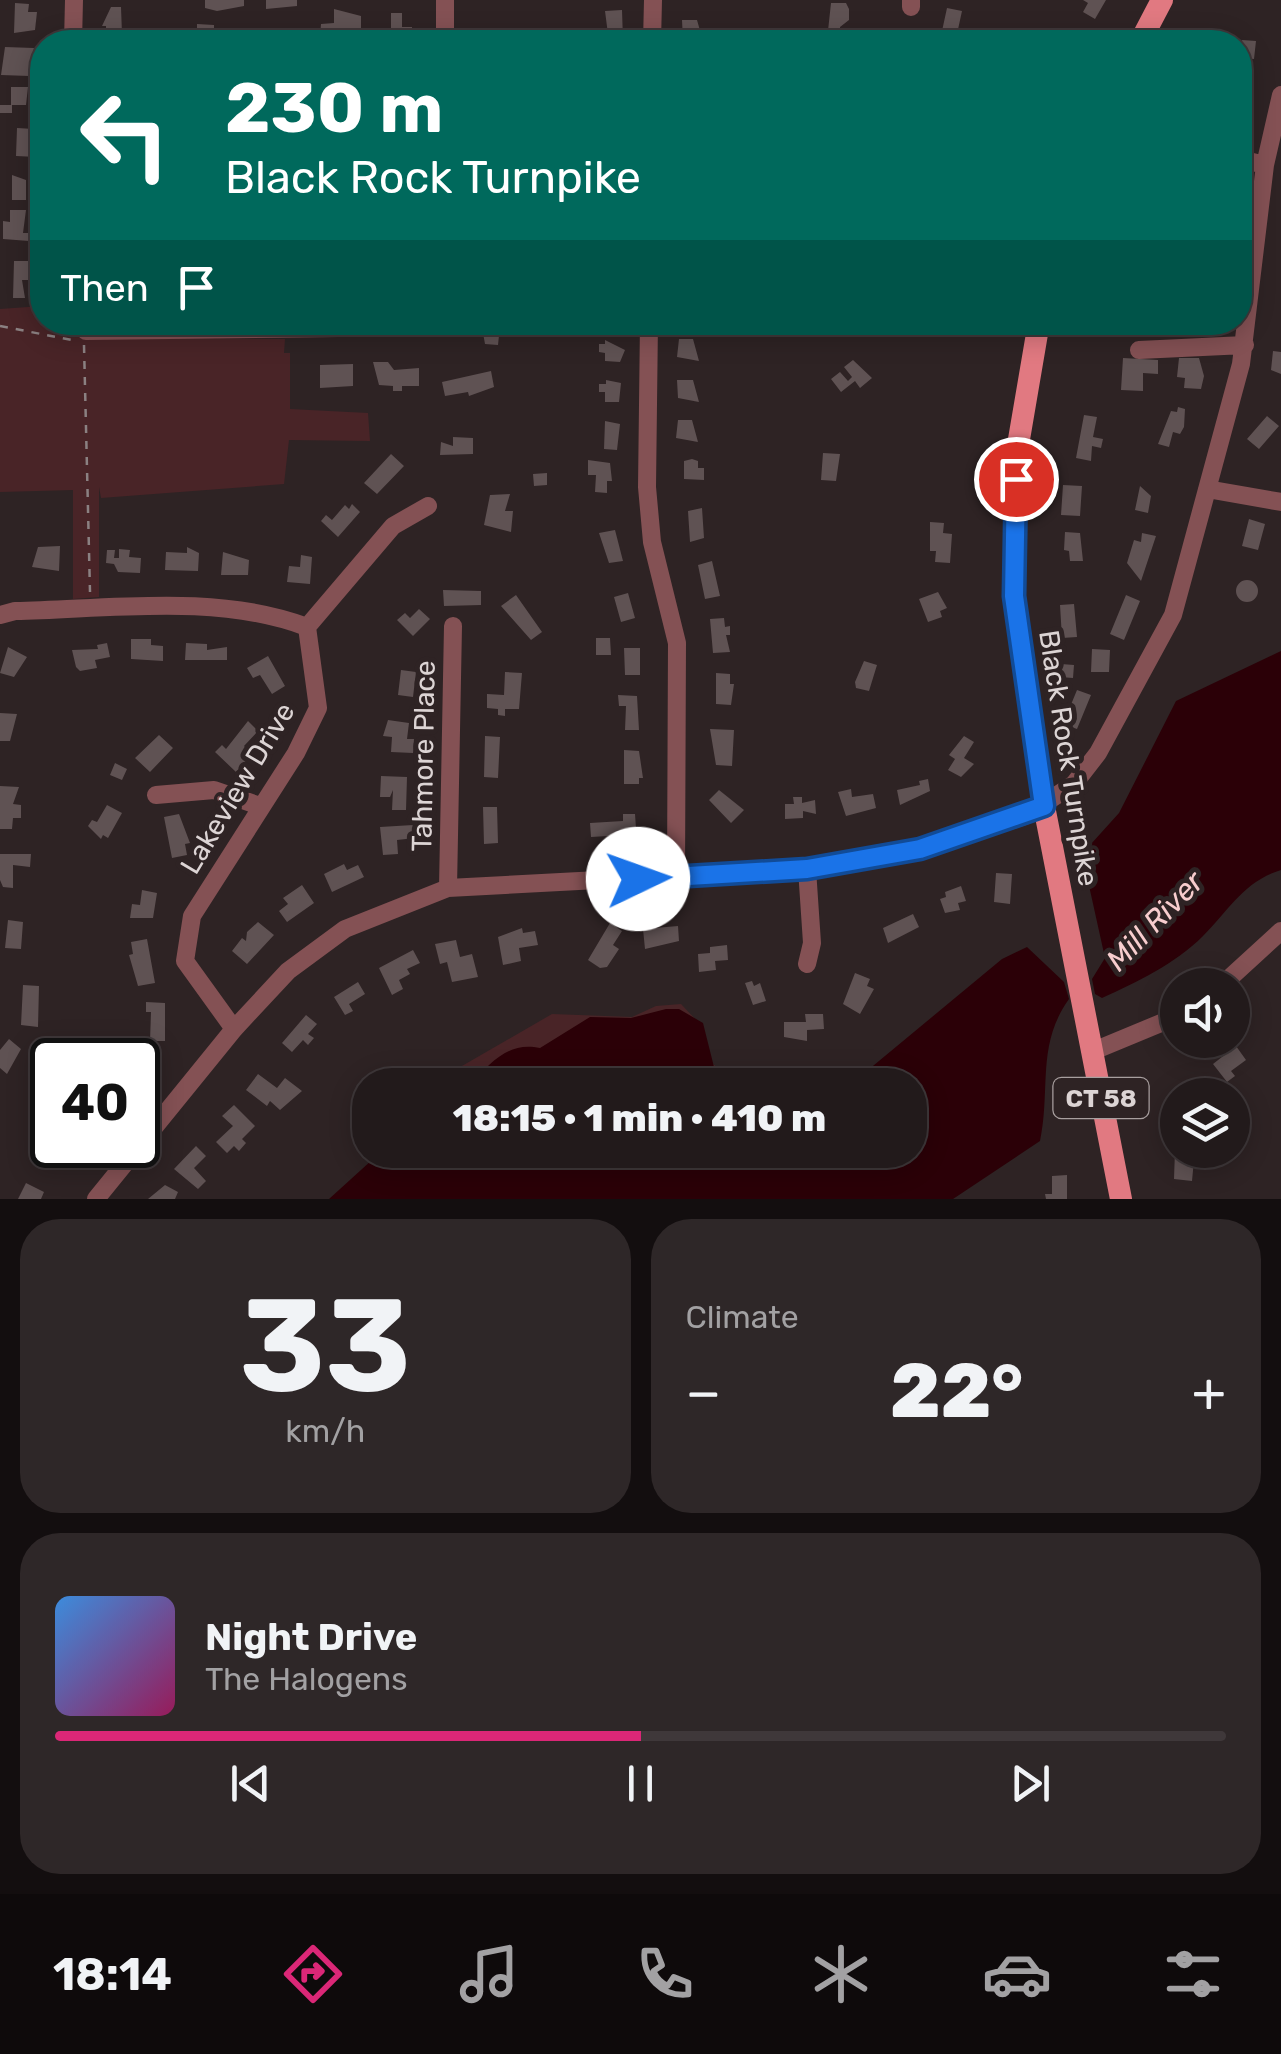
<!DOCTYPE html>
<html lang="en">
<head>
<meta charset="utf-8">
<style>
	body { margin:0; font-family:Rubik,sans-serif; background:#2e2728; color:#f1f3f6; height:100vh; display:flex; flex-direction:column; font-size:38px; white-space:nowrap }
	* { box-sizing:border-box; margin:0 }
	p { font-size:32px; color:#a2a1a3 }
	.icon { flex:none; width:55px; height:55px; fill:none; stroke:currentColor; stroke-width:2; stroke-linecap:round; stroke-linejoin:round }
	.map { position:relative; height:1199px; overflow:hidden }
	.sheet { display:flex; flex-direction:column; gap:20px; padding:20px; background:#130e0f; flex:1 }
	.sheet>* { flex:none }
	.guide { position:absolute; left:30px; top:30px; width:1222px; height:305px; border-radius:40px; box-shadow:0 5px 25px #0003,0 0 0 2px #3f383a; background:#00695c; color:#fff; overflow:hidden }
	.fabs { position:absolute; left:1160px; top:968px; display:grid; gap:20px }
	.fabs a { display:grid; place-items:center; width:90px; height:90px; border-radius:50%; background:#221a1b; box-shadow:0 5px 25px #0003,0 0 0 2px #3f383a; font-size:50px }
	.speed { position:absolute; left:30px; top:1038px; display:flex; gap:20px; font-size:50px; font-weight:700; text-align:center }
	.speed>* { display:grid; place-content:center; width:130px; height:130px; border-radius:50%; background:#221a1b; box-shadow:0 5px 25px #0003,0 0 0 2px #3f383a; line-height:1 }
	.speed .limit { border:5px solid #111; border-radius:15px; background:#fff; color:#111 }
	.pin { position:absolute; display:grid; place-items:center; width:85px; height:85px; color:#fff; margin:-42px; border:5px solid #fff; border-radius:50%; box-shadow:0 2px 10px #0007 }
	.me { position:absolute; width:110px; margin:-55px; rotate:87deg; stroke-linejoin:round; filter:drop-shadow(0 0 8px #0008) }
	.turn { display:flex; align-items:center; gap:35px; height:210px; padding:0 30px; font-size:45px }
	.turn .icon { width:130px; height:130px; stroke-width:2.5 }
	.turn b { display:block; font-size:70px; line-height:85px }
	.then { display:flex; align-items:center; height:95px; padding:0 30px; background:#0003; gap:20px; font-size:38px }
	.big { font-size:75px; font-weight:800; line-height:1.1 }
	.sheet .tile { flex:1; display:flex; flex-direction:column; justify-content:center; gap:15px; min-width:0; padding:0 35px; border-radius:40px; background:#2e2728 }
	.sheet .dial { align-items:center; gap:0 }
	.dial b { font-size:130px; line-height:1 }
	.song { display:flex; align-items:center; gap:30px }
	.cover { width:120px; height:120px; border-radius:15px; background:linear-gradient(135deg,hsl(210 70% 55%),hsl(330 70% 35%)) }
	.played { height:10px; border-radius:5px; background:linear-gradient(90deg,#db2777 50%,#3f383a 50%) }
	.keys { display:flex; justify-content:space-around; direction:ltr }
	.heat { display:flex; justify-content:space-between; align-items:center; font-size:55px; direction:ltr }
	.sheet .tiles { flex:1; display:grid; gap:20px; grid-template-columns:1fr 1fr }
	.tile:last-child { grid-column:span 2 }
	.trip { position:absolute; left:352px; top:1068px; width:575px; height:100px; border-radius:40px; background:#221a1b; box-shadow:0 5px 25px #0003,0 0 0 2px #3f383a; font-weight:800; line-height:100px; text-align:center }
	.tab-bar { display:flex; height:160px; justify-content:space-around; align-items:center; background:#0e0a0b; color:#a2a1a3 }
	.tab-bar .icon { width:70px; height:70px }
	.tab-bar .on { color:#db2777 }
	.tab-bar b { font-size:45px; color:#f1f3f6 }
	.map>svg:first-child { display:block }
</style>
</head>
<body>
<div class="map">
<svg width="1281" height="1199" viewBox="0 0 1281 1199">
	<rect width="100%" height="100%" fill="#2e2324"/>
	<path fill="#492427" d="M42,306V322L67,323V337L285,339L284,353H290V409L368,413L370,441L289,440L284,484L101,498L99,487V597L73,599V490L0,492V309Z
		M681,1004L699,1023L703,1057L742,1085H429L552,1014L632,1017L656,1006Z"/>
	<path fill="#2b0007" d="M1281,651V870C1244,881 1229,910 1203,936C1175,964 1137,982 1102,998L1095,994L1092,979L1105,958L1082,854L1119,813L1176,701Z
		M1027,947L1064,982L1069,999C1036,1045 1051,1089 1040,1141L953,1199H329L383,1150H910V1085H850L1002,959Z
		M666,1009H679L703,1023L714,1067L734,1085H469C491,1063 508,1041 540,1048L590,1017L631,1018Z"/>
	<path fill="#5f5253" d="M205,0H244V6L217,11L205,8Z
		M266,0H297V6L266,9Z
		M1083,0H1106L1095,19L1083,12L1088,3Z
		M15,3L29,4L28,12H37L35,30L14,33Z
		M831,3H846L849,9V20L840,27V40H827Z
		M111,7H121L122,34L106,33V26H102Z
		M947,8L962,11L957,34L942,31Z
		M334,9L361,16V31H335V38L320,37L321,24L334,23Z
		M622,10L623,40L609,42L605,11Z
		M391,13H402V27H412V42L391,40Z
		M682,20H697L703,41H683Z
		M197,24L214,25V40L197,39Z
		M480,31H501L503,42H480Z
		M1242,40L1256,41L1254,59L1240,58Z
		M5,47L34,48L29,76L1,75Z
		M11,87H28L26,105H12V113H0V105H11Z
		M17,128L34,129L37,157L16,156Z
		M12,175L26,180V200H12Z
		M10,210H26L23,233H29V241L3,239V221L10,222Z
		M14,261H28L31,268L28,280H22L25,298H13Z
		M481,322H509V327L500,326L498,345L485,344Z
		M679,339H693L699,361L677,357Z
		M605,340L625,350L620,362L605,361V353L599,352V344H605Z
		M1273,351L1281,352V374L1271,370Z
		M1123,358L1158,360V374L1143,373V391L1121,390Z
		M1179,358H1199L1204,376L1201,389L1184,388L1185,378L1177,377Z
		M853,360L872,378L860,388L855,381L841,392L831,379L840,372L848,381L852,377L844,367Z
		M373,362H388L394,370L419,368V386H402V391H393V386L379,385Z
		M353,364V386L320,388V365Z
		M491,371L494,387L469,396L468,392L445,396L442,382Z
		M606,380L621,383L619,402H605V392H599V384H606Z
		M677,380H693L699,402L678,398Z
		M1178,407L1185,409L1184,427L1180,434L1173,432L1169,447L1158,444L1171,411L1177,412Z
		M1084,415L1097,417L1093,437L1103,439L1101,448L1092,446L1091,461L1076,458Z
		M1267,416L1279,426L1259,449L1247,439Z
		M678,420H692L698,442L676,438Z
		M605,421L620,424L617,450L604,449Z
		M453,437L473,438V454L440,455L441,442L453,446Z
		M823,453L840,454L836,481L821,480Z
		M391,454L404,466L377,494L364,483Z
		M692,459L698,461V468H704V480L684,479V461Z
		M588,460L610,463L612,481H607V493L595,492L596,475H588Z
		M547,473V485L534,486L533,474Z
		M1063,485L1082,486L1080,516L1061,515Z
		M1140,486L1151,496L1148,513L1135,510Z
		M510,494L505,511H513L511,532L484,525L490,495Z
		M352,504L360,512L338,537L321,521L326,515L332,520L345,505L349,509Z
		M702,508L704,538L690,542L688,511Z
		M1249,519L1265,524L1258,550L1242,546Z
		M930,522L944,523L943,533L952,534L950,563L935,562L936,551H930Z
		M615,530L623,561L609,563L599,533Z
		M1065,532L1080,533L1083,561H1070L1069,551L1064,550Z
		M1142,533L1156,536L1141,581L1127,563L1134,540L1141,542Z
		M60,546L59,571L32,567L38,547Z
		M187,547L199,553L198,571L165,570L166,552L187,553Z
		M119,549L130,550L129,557L141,558L140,573L118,572L114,564L106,563L107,550H115L114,558H119Z
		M223,552L249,560L248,575H221Z
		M301,555L312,557L310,584L287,582L289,566L300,567Z
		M712,561L720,596L705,599L698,565Z
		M1236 591a11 11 0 1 1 22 0a11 11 0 1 1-22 0Z
		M443,590L481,591V605L444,606Z
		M938,592L947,608L940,611L942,617L928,622L919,599Z
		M628,593L635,618L621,622L614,597Z
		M516,595L542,632L531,640L501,606Z
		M1126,595L1140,601L1124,640L1110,634Z
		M1074,604L1077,637L1062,638L1060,605Z
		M419,609L430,619L413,636L397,620L405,613L410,618Z
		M724,618L725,627L730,626V635H726L730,652L713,653L710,619Z
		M596,638H610L611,655H596Z
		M131,639H151V645L163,646V661L131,659Z
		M107,643L110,657L95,660L97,668L80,671L76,667L72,650L98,649L97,645Z
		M186,643L207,644V650L227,647V660H185Z
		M8,647L27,657L14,677L0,673Z
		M624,648H640V675H625Z
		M1092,649L1110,650L1109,672H1091Z
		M268,656L285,686L272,694L260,675L253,678L247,668Z
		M864,661L877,665L869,691L856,688L855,682Z
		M1061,664L1074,665L1073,678L1060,677Z
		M401,670L416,672L413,697L398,695Z
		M505,672L522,673L519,709H505V716L498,715V709L487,708V694L504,695Z
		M716,673L730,674V684H734L731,705L716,704Z
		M1077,690L1091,695L1077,729L1063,724Z
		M618,695L637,696L639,730H625L626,706H619Z
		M0,713L17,714L10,741H0Z
		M388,720L409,723L407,739H414L413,753L391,752L392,737L383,736Z
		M248,721L258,731L244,746L252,754L236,772L215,752L222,745L226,749Z
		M710,729L734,730L732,766L716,765Z
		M159,735L173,748L150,772L135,758Z
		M485,736L500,737L498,778L484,777Z
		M964,736L974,742L964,758L974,764L961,777L948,770L955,759L949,755Z
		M624,750L639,751L643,778H639V784H624Z
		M115,763L127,769L122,780L110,775Z
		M381,776L407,777L406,810H392L393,790L390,797H380Z
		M928,779L930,791L900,805L897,790L920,785L919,781Z
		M0,786L19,787L13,804L21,805V818H13L12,829H0Z
		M851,789L852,797L873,794L876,808L846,816L838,792Z
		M719,790L744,810L731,823L709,800Z
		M793,797H802V803L815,800L816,814L803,811V818L785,819V804H794Z
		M107,805L122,813L108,838L103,835L101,839L88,826L92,820L97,822Z
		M483,807H497L498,843L484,844Z
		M179,814L190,843L185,844L187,855L172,858L164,817Z
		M623,814H635L636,828L624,829L625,835L591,837L590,823L623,821Z
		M413,825L415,838L397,840L398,854L383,855L380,827Z
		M0,854H31L30,867L13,865V888L3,887L0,880Z
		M344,864L347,870L358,865L364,877L332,892L324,874Z
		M996,873L1012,874L1010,904L994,902Z
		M302,885L314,903L287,922L279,911L288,904L283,898Z
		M961,886L966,901L958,903L960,910L945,913L940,899L946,897L945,892Z
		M142,890L157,893L153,918H130L132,904L140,905Z
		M913,914L919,927L888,943L883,928Z
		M8,920L23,922L21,949L5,948Z
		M258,922L274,935L247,964L232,951L242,938L246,941L247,932Z
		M610,923L622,931L613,945L619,949L607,967L600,968L588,960Z
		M678,926L679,941L645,949L643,929Z
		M522,928L523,933L535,931L538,945L519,948L521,961L503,965L498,937Z
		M147,939L155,983L138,986L129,955L133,954L131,942Z
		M456,940L460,957L472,954L478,977L452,982L447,962L440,964L435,944Z
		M727,945L728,960L715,961L716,970L699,972L698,954L710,953V947Z
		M413,950L420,963L407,969L410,974L399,980L403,989L392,995L379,968Z
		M855,973L870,979L867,986L874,989L860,1014L843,1004Z
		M752,981L754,986L760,983L766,1001L753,1005L745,983Z
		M358,982L365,994L349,1004L353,1011L345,1015L334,997Z
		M23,985L39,986L38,1027L21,1025Z
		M146,1002L165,1003V1041H150L151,1012H146Z
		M805,1014H823L824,1029L807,1030V1041L784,1037V1022H806Z
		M306,1015L317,1024L308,1034L314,1038L308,1045L303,1040L292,1052L282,1043Z
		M9,1039L21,1049L7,1074L0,1068V1050Z
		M1236,1046L1246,1060L1231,1071L1235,1076L1227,1082L1213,1064Z
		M140,1053L152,1063L138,1083L135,1060Z
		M258,1074L277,1088L285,1078L302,1091L280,1110L270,1101L267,1106L246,1090Z
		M234,1105L255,1126L242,1139L246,1143L239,1151L234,1146L227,1153L216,1142L233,1126L222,1116Z
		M68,1145H84L67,1170L55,1160Z
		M196,1146L206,1156L194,1168L206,1181L198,1189L174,1169Z
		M1175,1150H1203L1202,1161L1194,1160L1192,1181L1174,1179Z
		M1067,1175V1199H1046L1045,1194H1052V1176Z
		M26,1183L44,1192L41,1199H18Z
		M165,1185L178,1192L175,1199H148Z"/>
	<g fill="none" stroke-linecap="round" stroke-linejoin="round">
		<path stroke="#8b8182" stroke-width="2.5" stroke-dasharray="8 8" stroke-linecap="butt" d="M0,326L72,340
			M84,345L90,592"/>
		<path stroke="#845154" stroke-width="18" d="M445,0V42
			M911,7V0
			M73,42L74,0
			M652,42L653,0
			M1240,159L1265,165
			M76,322L86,331L424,327L429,322
			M649,322L647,487L652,542L677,643L676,877
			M1139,350L1245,345
			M1207,489L1281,502
			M0,615L15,611C110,609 217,593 307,627
			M307,627L393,526L428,506
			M156,795L214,790L260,806
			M807,869L812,943L807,964
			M448,888L453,626
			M1222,985L1281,931
			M234,1029L185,961L192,916L296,753L318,708L307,627
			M1091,1052L1178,1016
			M96,1199L234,1029L288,971L345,929L448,888L807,869L920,849L1025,816L1074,784L1098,753L1173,615L1241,364L1265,165L1281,95"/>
		<path stroke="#e17981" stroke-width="22" d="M1140,42L1162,0
			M1039,322L1017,451L1014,596L1044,806L1121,1199"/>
	</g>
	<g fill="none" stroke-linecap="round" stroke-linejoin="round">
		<defs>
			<path id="route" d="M638,879L807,869L920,849L1044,806L1014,596L1016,479"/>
		</defs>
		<use href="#route" stroke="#114b97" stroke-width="25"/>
		<use href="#route" stroke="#1a73e8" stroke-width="18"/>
	</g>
	<g text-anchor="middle" stroke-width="10" stroke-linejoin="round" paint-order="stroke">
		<rect fill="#2e2324" stroke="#a89f9f" stroke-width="2.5" x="1053.5" y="1078" width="95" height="40" rx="8"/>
		<g font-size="25" font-weight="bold" fill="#dcd4d4">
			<text x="1101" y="1107">CT 58</text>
		</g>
		<g font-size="28" fill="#dcd4d4" stroke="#2e2324">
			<text transform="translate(423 756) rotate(-89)" y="10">Tahmore Place</text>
			<text transform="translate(1069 758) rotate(81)" y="10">Black Rock Turnpike</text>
			<text transform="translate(237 788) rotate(-59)" y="10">Lakeview Drive</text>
		</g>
		<g font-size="30" font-style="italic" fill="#f8cdce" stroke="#2e2324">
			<text transform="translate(1155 921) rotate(-46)" y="10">Mill River</text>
		</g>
	</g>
</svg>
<div class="fabs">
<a><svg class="icon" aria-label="sound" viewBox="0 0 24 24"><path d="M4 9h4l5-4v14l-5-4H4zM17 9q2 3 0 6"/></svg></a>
<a><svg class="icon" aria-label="layers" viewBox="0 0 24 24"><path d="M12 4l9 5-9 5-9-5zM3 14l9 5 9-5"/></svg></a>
</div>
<div class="speed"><div class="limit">40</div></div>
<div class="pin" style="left:1016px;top:479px;background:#d93025"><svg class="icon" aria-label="arrive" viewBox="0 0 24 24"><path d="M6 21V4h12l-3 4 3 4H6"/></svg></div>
<svg class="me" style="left:638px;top:879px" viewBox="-20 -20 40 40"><circle r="19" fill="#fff"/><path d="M0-13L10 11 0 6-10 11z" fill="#1a73e8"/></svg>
<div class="trip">18:15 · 1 min · 410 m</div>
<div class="guide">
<div class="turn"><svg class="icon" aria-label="left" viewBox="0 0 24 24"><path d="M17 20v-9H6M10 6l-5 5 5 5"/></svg><div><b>230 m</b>Black Rock Turnpike</div></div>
<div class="then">Then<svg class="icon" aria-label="arrive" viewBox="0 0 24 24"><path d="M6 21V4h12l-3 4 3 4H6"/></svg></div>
</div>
</div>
<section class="sheet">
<div class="tiles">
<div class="tile dial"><b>33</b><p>km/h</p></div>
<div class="tile"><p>Climate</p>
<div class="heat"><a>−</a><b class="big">22°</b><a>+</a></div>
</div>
<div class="tile">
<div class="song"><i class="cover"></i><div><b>Night Drive</b><p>The Halogens</p></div></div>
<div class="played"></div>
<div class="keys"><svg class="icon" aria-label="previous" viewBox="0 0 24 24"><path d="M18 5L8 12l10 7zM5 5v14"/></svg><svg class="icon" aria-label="pause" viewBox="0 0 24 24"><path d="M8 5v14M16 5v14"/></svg><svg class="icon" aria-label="next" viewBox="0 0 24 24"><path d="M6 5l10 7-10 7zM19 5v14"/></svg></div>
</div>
</div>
</section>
<nav class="tab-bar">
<b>18:14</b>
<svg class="icon on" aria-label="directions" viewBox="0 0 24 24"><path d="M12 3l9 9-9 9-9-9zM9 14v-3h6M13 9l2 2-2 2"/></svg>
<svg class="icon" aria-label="music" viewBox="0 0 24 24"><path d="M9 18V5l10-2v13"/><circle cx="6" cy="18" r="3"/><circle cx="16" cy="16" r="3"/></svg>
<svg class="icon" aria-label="phone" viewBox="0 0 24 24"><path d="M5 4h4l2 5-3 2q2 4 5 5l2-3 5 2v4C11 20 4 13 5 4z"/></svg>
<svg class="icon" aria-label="climate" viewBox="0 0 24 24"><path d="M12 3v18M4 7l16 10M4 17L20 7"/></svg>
<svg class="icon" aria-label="car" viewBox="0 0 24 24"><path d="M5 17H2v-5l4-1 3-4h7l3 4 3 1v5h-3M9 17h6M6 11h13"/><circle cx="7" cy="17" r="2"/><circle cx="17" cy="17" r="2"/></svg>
<svg class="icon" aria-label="filters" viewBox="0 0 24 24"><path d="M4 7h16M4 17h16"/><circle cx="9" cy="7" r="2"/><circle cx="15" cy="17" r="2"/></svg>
</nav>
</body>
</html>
